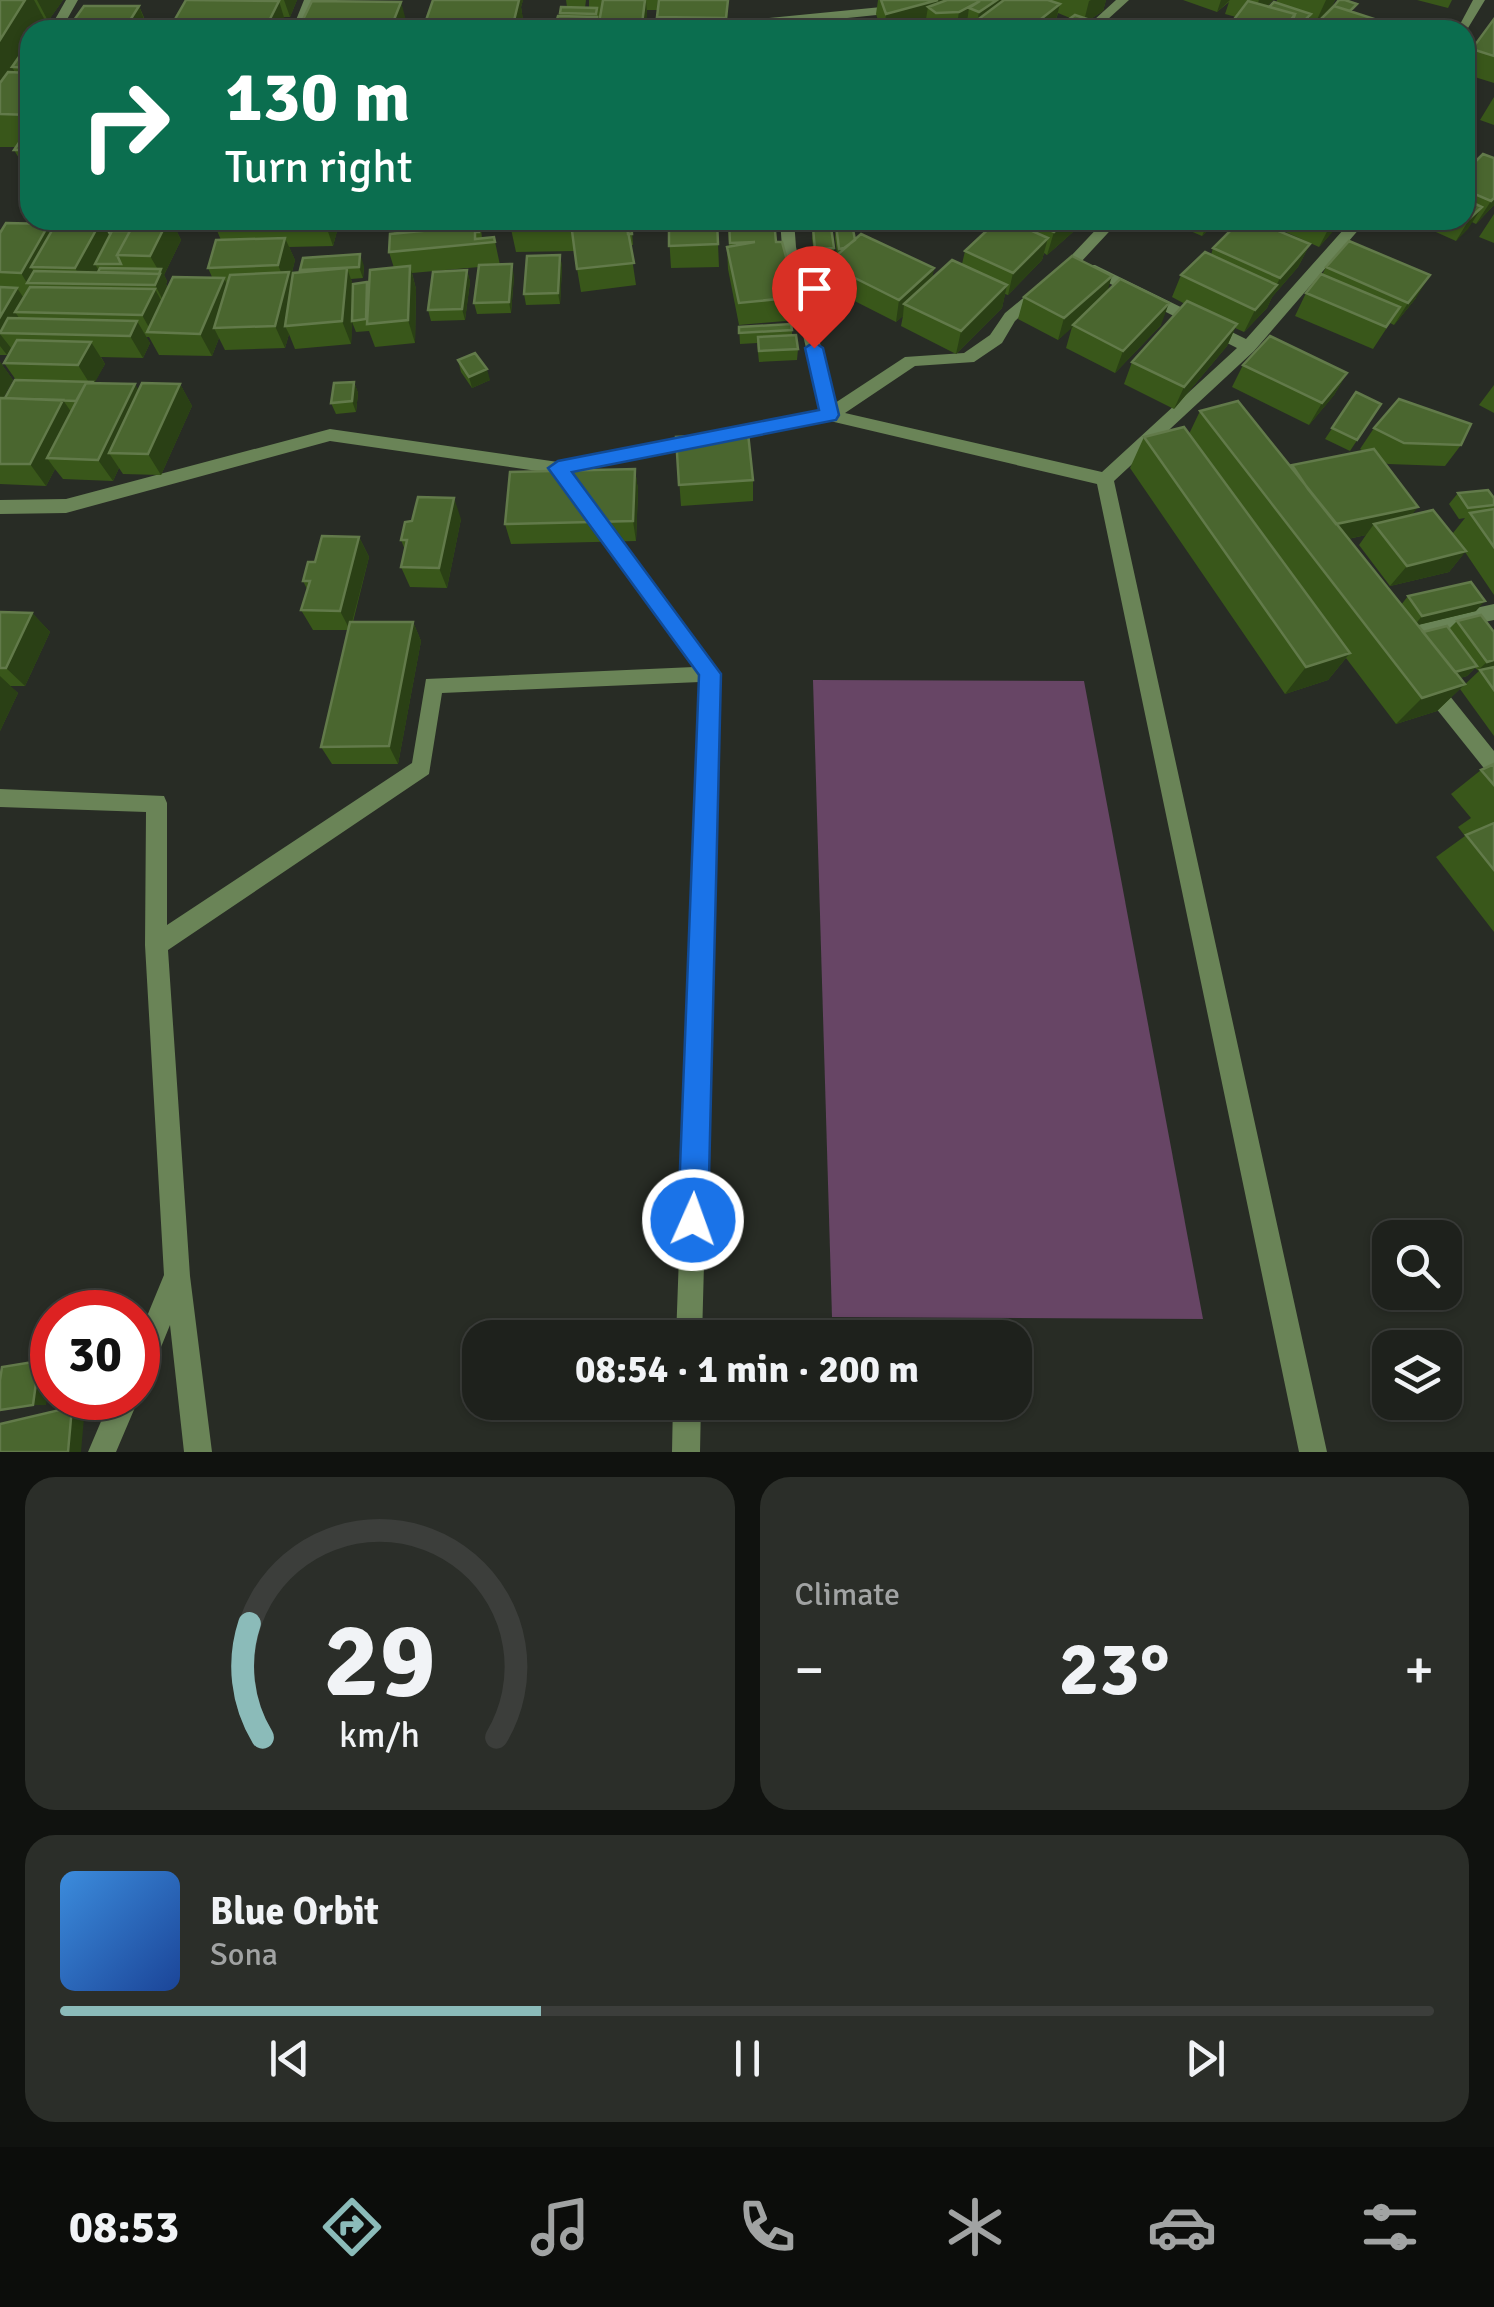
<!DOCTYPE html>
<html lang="en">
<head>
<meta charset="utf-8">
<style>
	body { margin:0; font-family:Signika,sans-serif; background:#2b2e29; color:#f1f3f6; height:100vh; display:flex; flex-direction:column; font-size:38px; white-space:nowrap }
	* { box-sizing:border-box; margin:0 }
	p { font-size:32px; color:#a1a3a3 }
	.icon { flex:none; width:55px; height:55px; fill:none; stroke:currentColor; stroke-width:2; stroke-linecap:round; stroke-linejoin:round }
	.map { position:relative; height:1452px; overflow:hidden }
	.drawer { display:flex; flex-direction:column; gap:25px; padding:25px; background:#10120f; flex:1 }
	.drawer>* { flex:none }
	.hud { position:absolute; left:20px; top:20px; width:1455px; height:210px; border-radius:30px; box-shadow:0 2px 8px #0004,0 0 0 2px #3c3e3b; background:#0b6e4f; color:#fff; overflow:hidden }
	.fabs { position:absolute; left:1372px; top:1220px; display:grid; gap:20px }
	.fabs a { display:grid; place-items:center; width:90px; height:90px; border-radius:20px; background:#1e211c; box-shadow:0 2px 8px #0004,0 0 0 2px #3c3e3b; font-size:50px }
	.speed { position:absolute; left:30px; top:1290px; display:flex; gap:20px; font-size:50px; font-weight:700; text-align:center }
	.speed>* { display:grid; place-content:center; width:130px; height:130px; border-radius:50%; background:#1e211c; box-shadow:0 2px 8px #0004,0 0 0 2px #3c3e3b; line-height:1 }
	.speed .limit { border:15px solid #d22; background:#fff; color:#111 }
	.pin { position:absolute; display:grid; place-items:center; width:85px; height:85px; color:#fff; margin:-102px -42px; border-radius:50% 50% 50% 0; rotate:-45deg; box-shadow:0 0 10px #0007 }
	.pin .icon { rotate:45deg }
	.me { position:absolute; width:110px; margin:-55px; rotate:2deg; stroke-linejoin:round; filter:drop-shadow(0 0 8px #0008) }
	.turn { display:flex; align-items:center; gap:35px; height:210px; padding:0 40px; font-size:45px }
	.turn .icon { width:130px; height:130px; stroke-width:2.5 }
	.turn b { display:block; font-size:70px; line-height:85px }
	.big { font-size:75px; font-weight:700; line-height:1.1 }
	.drawer .card { flex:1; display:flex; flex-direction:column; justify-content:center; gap:15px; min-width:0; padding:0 35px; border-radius:30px; background:#2b2e29 }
	.drawer .dial { align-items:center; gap:0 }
	.dial svg { height:260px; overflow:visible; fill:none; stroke:#3c3e3b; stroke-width:7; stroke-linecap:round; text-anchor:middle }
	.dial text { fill:#f1f3f6; stroke:none }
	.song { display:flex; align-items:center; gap:30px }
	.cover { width:120px; height:120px; border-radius:15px; background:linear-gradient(135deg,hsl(210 70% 55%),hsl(220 70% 35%)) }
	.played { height:10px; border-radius:5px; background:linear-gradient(90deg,#8bbbb9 35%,#3c3e3b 35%) }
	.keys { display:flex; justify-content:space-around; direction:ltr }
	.heat { display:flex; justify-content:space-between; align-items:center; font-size:55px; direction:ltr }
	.drawer .tiles { flex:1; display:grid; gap:25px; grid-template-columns:1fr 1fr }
	.card:last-child { grid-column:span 2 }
	.trip { position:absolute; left:462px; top:1320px; width:570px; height:100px; border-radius:30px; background:#1e211c; box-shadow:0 2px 8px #0004,0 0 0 2px #3c3e3b; font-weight:700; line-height:100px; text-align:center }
	.menu { display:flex; height:160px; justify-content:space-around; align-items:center; background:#0c0d0b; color:#a1a3a3 }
	.menu .icon { width:70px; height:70px }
	.menu .on { color:#8bbbb9 }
	.menu b { font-size:45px; color:#f1f3f6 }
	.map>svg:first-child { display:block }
</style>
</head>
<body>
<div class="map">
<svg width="1494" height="1452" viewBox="0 0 1494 1452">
	<rect width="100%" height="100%" fill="#282c25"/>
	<path fill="#674565" d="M813,680L1084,681L1203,1319L832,1317Z"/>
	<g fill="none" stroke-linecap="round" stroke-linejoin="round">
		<path fill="#6a8457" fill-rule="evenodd" d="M66,0H78L61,30H49Z
			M304,0H316L304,30H292Z
			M1116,0H1129L1096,30H1083Z
			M1473,0H1485L1465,33V30H1457Z
			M902,5L906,6V12L769,26L763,22L769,18Z
			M176,220H196L165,234L82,238L75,233L82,228L163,226Z
			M780,220H794L796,247L835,403L905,357L964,353L990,335L1005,313L1034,289H1044L1047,292L1015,321L1002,343L974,362L915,366L845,413L1102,472L1237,348L1085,271V265H1095L1246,339L1352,220H1367L1254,351L1114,481L1327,1452H1299L1097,484L830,421L558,474L330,441L66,513L0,514V500L66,499L330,429L558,462L821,411L782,247Z
			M1105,220H1120L1080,263H1070V257Z
			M598,515L604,517L720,674L702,1338H676L700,682L442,693L429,774L168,950L190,1276L212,1452H184L170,1325L148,1379L138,1382V1338L164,1275L145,945L146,812L0,807V789L164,796L167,803V925L412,763L426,679L694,667L592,527L589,522L592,517Z
			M1494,604V620L1408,638L1397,646L1387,638L1395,627L1402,624Z
			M1430,678L1437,680L1494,751V775L1487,772L1423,692L1420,686L1423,680Z
			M138,1395L139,1398L116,1452H88L111,1398Z
			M673,1402H701L700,1452H672Z"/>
	</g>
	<path fill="#39571a" d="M0,0H63L48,21H45L47,24L44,29L67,30L139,6L149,29L30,30V173H28L14,150L16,147H0Z
		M186,0H297L290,17H284L286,24L283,30H171L170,28Z
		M433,0H523L521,7L523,20L521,30H424Z
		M566,0H586L585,8H589V0H658L657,10H647L645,30H555L560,13L567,7Z
		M728,0L727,30H658L657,17Z
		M878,0H1106L1103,11L1086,22L1070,18L1058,13L1054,27L1050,30H926L925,25L907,30H881L876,14Z
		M1183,0H1273L1267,6L1269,7L1276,3L1277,0H1335L1332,6L1315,24L1307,22L1302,30H1226L1236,17L1225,14L1229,2L1217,12Z
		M1417,0H1452L1448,8Z
		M1353,12L1390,24L1387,30H1317L1321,19Z
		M1494,19V83L1465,74V62L1472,49Z
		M1494,97V125L1480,120Z
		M1465,151L1473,154L1467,165L1470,167L1494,158V205L1476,224L1472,222L1456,241L1409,220H1465Z
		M1494,214V243L1479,237Z
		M136,220H171L181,240L164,275L167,281L166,284L168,288L212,277L208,268L221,240L215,226L217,220H340L333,246L289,247L295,260L291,276L292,280L301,272L300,270L364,266L363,278L351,279L353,286L369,287L394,268L389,252L394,233L393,230L429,220V230H431V220H480L482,238L494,237L500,265L514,276L511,313L477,314L474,303L479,267L412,273L416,289L415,343L375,347L369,331L356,332L352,322L351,344L295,349L289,334L285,348L225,350L219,338L212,356L159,355L149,337H146L150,343L143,358L101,357L105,364L94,383L138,390L180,384L192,406L161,475L123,474L119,468L113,481L63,479L55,469L46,486L0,484V362L13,380L3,398H5L16,380L4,363L11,349L7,355H0V229L1,231L49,224L53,230L109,236L130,231Z
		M512,220H584L583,230L631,220L633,245H630L636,285L581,292L574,251L516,252L511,229Z
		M668,220H717L719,267L671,268Z
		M728,220L776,242L797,297L796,320L739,325L728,269L727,247L729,246Z
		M989,220H1083L1082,224L1047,255L1044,253L1042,260L1008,295L1005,294L1002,308L956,354L901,326L903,316L896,322L825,286L827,264L831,260H815L812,239L813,228L834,248L833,258L837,255L835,237L836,225L855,240L934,268L932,278L962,264L965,251L990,227L988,225Z
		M1183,220H1218L1202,236L1181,227Z
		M1259,220H1348L1344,224L1340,223L1319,247Z
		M1310,244L1298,267L1272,297L1267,308L1244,332L1235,328L1227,346L1174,409L1124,384L1132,362L1185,304L1172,297L1181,275L1211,255L1213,248Z
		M560,255L562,267L560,304L526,305L524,294Z
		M1326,267L1416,298L1394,325L1390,323L1373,349L1295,316L1306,293L1322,275Z
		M467,270L470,282L465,320L431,321L428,310Z
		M1107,293L1161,325L1115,373L1066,348L1072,327L1058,340L1018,319L1024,297Z
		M739,327L792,330V335L798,349L797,360L759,362L757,343L740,344Z
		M458,360L490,380L472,388L461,372Z
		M1243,365L1347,373L1334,395L1309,425L1232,387Z
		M354,382L358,393L356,412L336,414L331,403Z
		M1494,385V413L1479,405Z
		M1356,392L1381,404L1350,451L1325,439Z
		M1200,411L1291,467L1292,465L1363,451L1360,449L1374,428L1461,445L1445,466L1388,464L1384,462L1412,515L1453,533L1465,518L1459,519L1449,504L1458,493L1494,498V595L1465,552L1449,572L1390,586L1359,545L1366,535L1348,539L1401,605L1408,596L1476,611L1417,625L1423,632L1449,629L1457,621L1494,632V736L1460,689L1479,671L1475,668L1467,676L1460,678L1465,684L1437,711L1396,724L1346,658L1328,680L1285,694L1130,468L1144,437L1189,434Z
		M676,437L753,480V501L681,506Z
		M635,469L638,490L636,541L511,544L505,524Z
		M461,519L447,588L410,587L401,567L405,550L401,540Z
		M359,537L369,557L353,622H413L421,641L398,764H332L321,747L348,630H313L301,610L307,589L303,581L315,562Z
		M0,612L32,613L50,632L25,686H10L18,693L0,731Z
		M1494,764V932L1436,857L1465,836L1458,827L1471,818L1451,794L1481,770Z"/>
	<path fill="#2a4015" d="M25,0H34L47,24L44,30H30V53L12,67L17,76L0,96V40Z
		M37,0H63L48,21Z
		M284,0H297L290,17Z
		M515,0H523L521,7L523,20L521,30H512L517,9Z
		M645,0H646L647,15L645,30H642Z
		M938,0L980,1L969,8L966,29L964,30H956L959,12L928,7L925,25L907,30H884L886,14Z
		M997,0H1013L976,29L979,12Z
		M1091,0H1106L1103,11L1086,22L1084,30H1073L1084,21L1089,1Z
		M1221,0H1230L1217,12Z
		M1259,0H1273L1251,22Z
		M1326,0H1335L1332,6L1315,24Z
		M279,1L286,24L283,30H265Z
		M401,2L407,24L405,30H390Z
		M1060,4L1054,27L1050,30H1027Z
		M139,6L148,30H124Z
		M1311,14L1306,26L1302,30H1299L1302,23Z
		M1494,198V205L1476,224L1491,201Z
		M1482,207L1468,229L1456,241L1470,218Z
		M168,220H171L181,240L164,275L167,281L166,284L172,296L167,308L155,285L160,273L150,256Z
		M326,220H340L333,246L325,223Z
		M423,220H429V250L422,228Z
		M578,220H584L581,251L577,228Z
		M1067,220H1083L1082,224L1047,255L1054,232Z
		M1211,220H1218L1202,236L1207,225Z
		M1335,220H1342L1338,226L1319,247L1331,224Z
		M101,221L114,243L95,264L99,271L85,284L75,268Z
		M49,224L63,247L31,267L41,283H27L21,273Z
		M285,238L295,260L291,276L298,295L285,326L289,334L285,348L275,326L286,284L278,265Z
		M1048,238L1042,260L1008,295L1013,273Z
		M1310,244L1298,267L1272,297L1267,308L1244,332L1255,310L1275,288L1280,278Z
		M360,254L364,266L363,278L359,267Z
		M560,255L562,267L560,304L558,293Z
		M512,264L514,276L511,313L509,302Z
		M410,266L416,289L415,343L408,320Z
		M347,268L355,291L351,344L342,321Z
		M934,268L930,290L904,304L903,316L896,322L899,300Z
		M467,270L470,282L465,320L462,309Z
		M1430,275L1416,298L1394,325L1408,303Z
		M1112,276L1105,299L1058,340L1064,318Z
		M224,278L235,300L214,328L219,338L212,356L200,334Z
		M1007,285L1002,308L956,354L961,331Z
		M17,288L32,310L15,312L24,325L0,333V317Z
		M155,289L167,311L152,333L142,315Z
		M1169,303L1161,325L1115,373L1123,351Z
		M137,321L150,343L143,358L130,336Z
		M1237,324L1227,346L1174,409L1184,387Z
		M0,334L11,348L7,355L0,346Z
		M91,342L105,364L94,384H90L78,365Z
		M0,362L13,380L0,403Z
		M487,369L490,380L472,388L469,377Z
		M1347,373L1334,395L1309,425L1322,403Z
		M354,382L358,393L356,412L352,401Z
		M135,384L148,406L109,453L119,468L113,481L98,460Z
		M180,384L192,406L161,475L148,454Z
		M63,400L78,422L47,458L55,469L46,486L30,464Z
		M635,469L638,490L636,541L633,521Z
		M454,498L461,519L447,588L439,568Z
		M1418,507L1402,528L1374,524L1366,535L1318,545L1333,524Z
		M359,537L369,557L350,630L340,611Z
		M1466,551L1449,572L1390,586L1407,566Z
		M1485,601L1476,611L1414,626L1422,616Z
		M32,613L50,632L25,686L6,668Z
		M413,622L421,641L398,764L389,746Z
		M1350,653L1328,680L1285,694L1306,667Z
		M1494,660V667L1477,671L1487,662Z
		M1477,666L1467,676L1442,683L1451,673Z
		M0,676L18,693L0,731Z
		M1465,684L1437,711L1396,724L1422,698Z
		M39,1361H52L46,1405H33Z
		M85,1406L81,1452H68L72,1407Z"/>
	<path fill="#4a662f" stroke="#627a4a" stroke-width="2.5" d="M0,0H25L0,40Z
		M186,0H188L279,1L265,29L170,28Z
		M433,0H519L512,29H423Z
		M603,0H645L642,24L599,23Z
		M659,0H728L726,18L657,17Z
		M881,0H938L886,14Z
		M947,0H997L979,12L969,8L980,1L959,12L936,13L928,7Z
		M1004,0H1048L1060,4L1027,30H977L968,27Z
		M1339,0H1345L1357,4L1350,11L1334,6Z
		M312,1L401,2L390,30H298Z
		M1248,1L1295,14L1284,30H1226Z
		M1274,2L1311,14L1302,23L1293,20L1295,14L1269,7Z
		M84,6H139L124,30H67Z
		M1334,6L1390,24L1385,30H1354L1321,19Z
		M561,7L597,8L596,14L560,13Z
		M1075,15L1087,19L1073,30H1054Z
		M558,16L597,17L595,28L555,27Z
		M1494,19V56L1472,49Z
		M1103,25L1116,30H1097Z
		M555,27L645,28V30H555Z
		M30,41V68L12,67Z
		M8,72L30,73V115L0,114V83Z
		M29,128L30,150H14Z
		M1465,151L1473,154L1465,163Z
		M1483,154L1494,158V198L1491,201L1465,190V164L1470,167Z
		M1465,199L1482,207L1470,218L1465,216Z
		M58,220L101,221L75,268L31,267Z
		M136,220H168L150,256L117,255Z
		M217,220H326L325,223L215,226Z
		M393,220H423L422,228L393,230Z
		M431,220H479V232H476L475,226L431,230Z
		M512,220H578L577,228L511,229Z
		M588,220H631L632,234H628L627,226L588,230Z
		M669,220H717L718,244L669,246Z
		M729,220H774L776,242H782L797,297L739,303L727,247L755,242L730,243Z
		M998,220H1007L1048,238L1013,273L965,251Z
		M1028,220H1067L1054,232Z
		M1196,220H1211L1207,225Z
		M1241,220H1252L1310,244L1280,278L1213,248Z
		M6,223L49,224L21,273L0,272V233Z
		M852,224L855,240L844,248L839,249L836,225Z
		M475,226V239L494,237L495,242L389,252L390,234Z
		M627,226L634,263L577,269L572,231Z
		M831,227L834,248L815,249L813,228Z
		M112,231H130L117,255L121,264H95Z
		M861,234L934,268L899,300L827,264Z
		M285,238L278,265L208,268L216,240Z
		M1349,241L1430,275L1408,303L1326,267Z
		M1205,252L1277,285L1255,310L1181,275Z
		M360,254L359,267L300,270L303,258Z
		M560,255L558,293L524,294L527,256Z
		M1072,256L1112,276L1064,318L1024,297Z
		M952,260L1007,285L961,331L904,304Z
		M512,264L509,302L474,303L479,265Z
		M410,266L408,320L367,324L370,270Z
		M100,268L161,269L159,274L98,272Z
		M347,268L342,321L285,326L293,273Z
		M467,270L462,309L428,310L433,272Z
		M34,271L160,274L155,285L27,283Z
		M289,272L275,326L214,328L230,275Z
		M1321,274L1400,307L1386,327L1306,293Z
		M173,277L224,278L200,334L147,332Z
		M1120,279L1169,303L1123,351L1073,325Z
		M367,282L366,319L352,321L353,284Z
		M0,287L17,288L0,317Z
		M30,287L155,289L142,315L15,312Z
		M1187,301L1237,324L1184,387L1132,362Z
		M8,318L137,321L130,336L0,333Z
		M791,324L792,330L739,333V327Z
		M796,335L798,349L759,351L758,337Z
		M1270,336L1347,373L1322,403L1243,365Z
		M17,340L91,342L78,365L4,363Z
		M475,353L487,369L469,377L458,360Z
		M15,380L92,382L91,383H86L76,401L5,398Z
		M354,382L352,401L331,403L334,383Z
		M86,383L135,384L98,460L47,458Z
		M142,383L180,384L148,454L109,453Z
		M1356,392L1381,404L1357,440L1332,428Z
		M0,398L63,400L30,464H0Z
		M1399,399L1471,424L1461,445L1404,443L1374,428Z
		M1238,401L1465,684L1422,698L1200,411Z
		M1184,427L1350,653L1306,667L1144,437Z
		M748,433L753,480L679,485L676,437Z
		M1374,449L1418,507L1336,524L1308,489L1292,465Z
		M635,469L633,521L505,524L510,472Z
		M1488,490L1494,498V505L1468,508L1458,493Z
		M418,497L454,498L439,568L401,567L407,540H401L405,522L412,521Z
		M1494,509V547L1470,513Z
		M1433,510L1466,551L1407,566L1374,524Z
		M322,536L359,537L340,611L301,610L310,581H303L308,562H315Z
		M1471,582L1485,601L1422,616L1408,596Z
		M0,612L32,613L6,668H0Z
		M1481,615L1494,632V660L1487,662L1457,621Z
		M350,622H413L389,746L321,747Z
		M1447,626L1477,666L1455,672L1423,632Z
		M1494,667V690L1480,670Z
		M1494,764V785L1481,770Z
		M1494,823V870L1466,835Z
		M39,1361L33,1405L0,1410V1380L2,1367Z
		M72,1407L68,1452H0V1424Z"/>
	<path fill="#1a73e8" stroke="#114b97" stroke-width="2.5" d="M814,342L823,348L839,415L836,420L572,472L721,674L708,1220L703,1231L693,1235L683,1231L678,1220L699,675L548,468L558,461L819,410L805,348Z"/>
</svg>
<div class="fabs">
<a><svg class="icon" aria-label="search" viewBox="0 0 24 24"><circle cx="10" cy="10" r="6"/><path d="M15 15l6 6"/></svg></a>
<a><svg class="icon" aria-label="layers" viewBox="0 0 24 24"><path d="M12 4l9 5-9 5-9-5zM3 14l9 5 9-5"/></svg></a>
</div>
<div class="speed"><div class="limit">30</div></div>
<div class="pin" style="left:814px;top:348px;background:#d93025"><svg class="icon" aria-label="arrive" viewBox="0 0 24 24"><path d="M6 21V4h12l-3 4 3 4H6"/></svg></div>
<svg class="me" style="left:693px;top:1220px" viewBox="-20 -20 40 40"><circle r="17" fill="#1a73e8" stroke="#fff" stroke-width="3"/><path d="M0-11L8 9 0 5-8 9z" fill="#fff"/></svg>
<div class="trip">08:54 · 1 min · 200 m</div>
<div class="hud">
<div class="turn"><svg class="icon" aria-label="right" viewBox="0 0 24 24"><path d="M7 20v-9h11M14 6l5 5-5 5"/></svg><div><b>130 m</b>Turn right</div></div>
</div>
</div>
<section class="drawer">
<div class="tiles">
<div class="card dial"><svg viewBox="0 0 100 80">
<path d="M14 69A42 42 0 1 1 86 69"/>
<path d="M14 69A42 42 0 0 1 10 34" stroke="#8bbbb9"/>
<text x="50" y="56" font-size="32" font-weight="700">29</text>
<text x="50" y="72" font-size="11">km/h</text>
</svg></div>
<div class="card"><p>Climate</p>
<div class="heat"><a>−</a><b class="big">23°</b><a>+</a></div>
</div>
<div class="card">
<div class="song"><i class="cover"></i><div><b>Blue Orbit</b><p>Sona</p></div></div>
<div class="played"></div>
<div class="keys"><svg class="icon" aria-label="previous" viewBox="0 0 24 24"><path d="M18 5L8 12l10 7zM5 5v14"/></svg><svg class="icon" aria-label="pause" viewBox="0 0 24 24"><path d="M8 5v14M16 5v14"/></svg><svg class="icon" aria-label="next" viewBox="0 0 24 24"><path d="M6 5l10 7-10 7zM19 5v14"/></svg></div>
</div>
</div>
</section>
<nav class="menu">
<b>08:53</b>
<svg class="icon on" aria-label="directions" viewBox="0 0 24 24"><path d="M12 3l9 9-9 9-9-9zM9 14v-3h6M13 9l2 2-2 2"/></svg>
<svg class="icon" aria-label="music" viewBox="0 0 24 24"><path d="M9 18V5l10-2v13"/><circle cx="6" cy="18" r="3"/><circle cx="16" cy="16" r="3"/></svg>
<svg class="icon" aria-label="phone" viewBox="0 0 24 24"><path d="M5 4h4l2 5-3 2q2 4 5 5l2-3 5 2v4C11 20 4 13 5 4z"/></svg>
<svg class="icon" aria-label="climate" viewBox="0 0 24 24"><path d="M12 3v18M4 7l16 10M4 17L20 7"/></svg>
<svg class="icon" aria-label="car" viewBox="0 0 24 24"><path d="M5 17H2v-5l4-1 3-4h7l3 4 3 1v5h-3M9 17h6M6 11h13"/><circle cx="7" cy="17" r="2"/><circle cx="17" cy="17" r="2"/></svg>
<svg class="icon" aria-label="filters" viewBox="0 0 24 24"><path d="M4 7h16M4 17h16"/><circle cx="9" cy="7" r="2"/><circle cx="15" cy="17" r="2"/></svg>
</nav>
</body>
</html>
